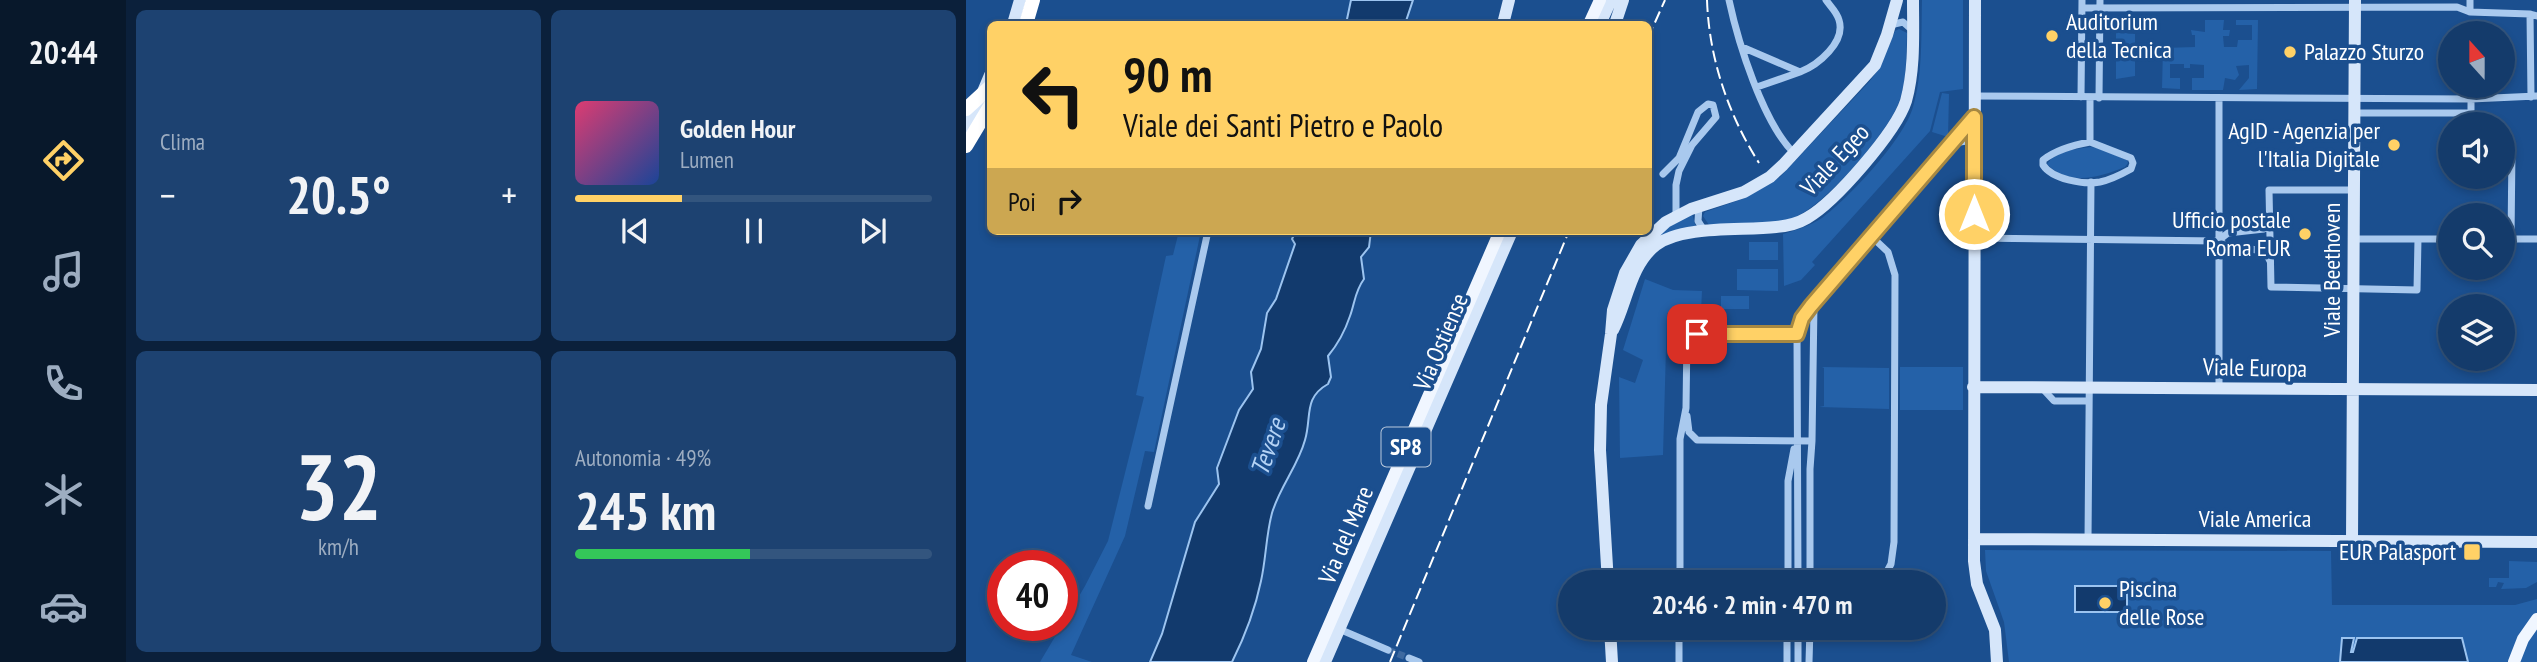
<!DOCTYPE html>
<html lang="it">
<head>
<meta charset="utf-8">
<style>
	body { margin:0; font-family:"PT Sans Narrow",sans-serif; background:#1d4271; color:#f1f3f6; height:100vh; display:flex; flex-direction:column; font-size:26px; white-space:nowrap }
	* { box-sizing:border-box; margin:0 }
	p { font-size:23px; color:#9dadc1 }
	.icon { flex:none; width:38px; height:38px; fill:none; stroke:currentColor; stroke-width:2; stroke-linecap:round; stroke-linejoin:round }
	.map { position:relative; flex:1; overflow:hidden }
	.side { display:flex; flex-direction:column; gap:10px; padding:10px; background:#0b203b; width:840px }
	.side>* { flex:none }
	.top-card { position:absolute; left:21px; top:21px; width:665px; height:214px; border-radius:10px; box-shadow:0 4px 10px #0003,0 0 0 2px #33557e; background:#ffd166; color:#111; overflow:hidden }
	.needle { width:46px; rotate:339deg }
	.fabs { position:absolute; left:1472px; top:21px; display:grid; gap:14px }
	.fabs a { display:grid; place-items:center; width:77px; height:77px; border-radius:50%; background:#143b6b; box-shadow:0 4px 10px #0003,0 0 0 2px #33557e; font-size:35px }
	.speed { position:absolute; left:21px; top:550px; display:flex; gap:14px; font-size:35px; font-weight:700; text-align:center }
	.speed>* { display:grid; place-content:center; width:91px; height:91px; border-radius:50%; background:#143b6b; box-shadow:0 4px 10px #0003,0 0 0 2px #33557e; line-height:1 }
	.speed .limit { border:10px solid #d22; background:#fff; color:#111 }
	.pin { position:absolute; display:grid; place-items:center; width:60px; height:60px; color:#fff; margin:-30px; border-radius:14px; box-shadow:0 4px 10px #0006 }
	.me { position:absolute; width:77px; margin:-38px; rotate:0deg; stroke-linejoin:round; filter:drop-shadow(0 0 5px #0008) }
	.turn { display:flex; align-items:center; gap:24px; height:147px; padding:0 21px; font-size:32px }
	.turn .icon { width:91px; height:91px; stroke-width:2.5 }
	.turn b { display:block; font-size:49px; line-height:60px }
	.then { display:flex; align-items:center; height:66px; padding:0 21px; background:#0003; gap:14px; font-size:26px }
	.big { font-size:52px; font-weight:600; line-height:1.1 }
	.side .card { flex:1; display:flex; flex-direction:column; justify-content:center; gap:10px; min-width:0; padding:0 24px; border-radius:10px; background:#1d4271 }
	.side .dial { align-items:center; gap:0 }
	.dial b { font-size:91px; line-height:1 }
	.song { display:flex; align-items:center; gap:21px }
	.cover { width:84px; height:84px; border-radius:10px; background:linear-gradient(135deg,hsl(340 70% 55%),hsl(220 70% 35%)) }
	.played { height:7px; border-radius:4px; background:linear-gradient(90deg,#ffd166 30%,#33557e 30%) }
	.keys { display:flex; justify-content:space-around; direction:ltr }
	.heat { display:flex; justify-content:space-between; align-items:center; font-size:38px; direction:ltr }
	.charge { height:10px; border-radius:5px; background:linear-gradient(90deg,#34c759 49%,#33557e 0) }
	.side .tiles { flex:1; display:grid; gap:10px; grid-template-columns:repeat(2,1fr) }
	.trip { position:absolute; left:592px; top:570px; width:388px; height:70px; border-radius:35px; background:#143b6b; box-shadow:0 4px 10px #0003,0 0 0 2px #33557e; font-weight:600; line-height:70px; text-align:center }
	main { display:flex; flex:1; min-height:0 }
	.dock { display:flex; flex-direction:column; width:126px; justify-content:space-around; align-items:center; background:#08182b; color:#9dadc1 }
	.dock .icon { width:49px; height:49px }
	.dock .current { color:#ffd166 }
	.dock b { font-size:32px; color:#f1f3f6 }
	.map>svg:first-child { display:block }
</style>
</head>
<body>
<main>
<nav class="dock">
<b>20:44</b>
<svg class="icon current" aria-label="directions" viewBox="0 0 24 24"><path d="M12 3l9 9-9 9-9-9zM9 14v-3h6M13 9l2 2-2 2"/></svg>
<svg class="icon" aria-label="music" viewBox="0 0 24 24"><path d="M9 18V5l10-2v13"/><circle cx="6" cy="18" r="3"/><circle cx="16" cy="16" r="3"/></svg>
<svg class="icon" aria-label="phone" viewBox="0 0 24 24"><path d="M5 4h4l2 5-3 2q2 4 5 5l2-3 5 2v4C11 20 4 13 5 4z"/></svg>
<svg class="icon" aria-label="climate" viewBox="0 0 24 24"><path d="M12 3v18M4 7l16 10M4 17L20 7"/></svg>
<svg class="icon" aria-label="car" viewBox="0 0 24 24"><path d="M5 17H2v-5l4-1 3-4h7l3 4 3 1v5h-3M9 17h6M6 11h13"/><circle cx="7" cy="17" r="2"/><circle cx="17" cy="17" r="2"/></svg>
</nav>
<section class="side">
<div class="tiles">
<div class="card"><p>Clima</p>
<div class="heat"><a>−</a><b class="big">20.5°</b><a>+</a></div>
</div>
<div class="card">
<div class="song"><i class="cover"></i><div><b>Golden Hour</b><p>Lumen</p></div></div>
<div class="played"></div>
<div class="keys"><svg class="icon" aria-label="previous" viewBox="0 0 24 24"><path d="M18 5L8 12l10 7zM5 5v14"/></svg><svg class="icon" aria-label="pause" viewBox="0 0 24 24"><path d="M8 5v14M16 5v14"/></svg><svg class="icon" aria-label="next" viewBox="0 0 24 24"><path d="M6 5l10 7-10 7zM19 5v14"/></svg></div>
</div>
<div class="card dial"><b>32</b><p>km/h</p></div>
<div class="card"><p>Autonomia · 49%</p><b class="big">245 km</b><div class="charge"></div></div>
</div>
</section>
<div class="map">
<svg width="1571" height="662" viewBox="0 0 1571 662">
	<rect width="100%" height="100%" fill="#1b4f8f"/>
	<path fill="#2461a8" d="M956,0H997V89L974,92L964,131L846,262L849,265L835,280L818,286L817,234C830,230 844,226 856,218C883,198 938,139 947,107C957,73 955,35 956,0Z
		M1239,20H1258L1257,30H1264L1263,36H1257L1258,47H1271L1272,40H1286V25H1270V20H1292L1291,89L1273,90L1283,78V65L1270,66L1273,75L1269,80L1259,78L1257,90H1226V78H1238V65L1224,64V68H1218V64H1204V78H1214V89L1196,88L1197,48L1229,47V35H1226L1225,30L1239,32Z
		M933,29L941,33C940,56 941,81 933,102C921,134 859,205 829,217C803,227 770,224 743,225L737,216L739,212L779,198L814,177L903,82L913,69L929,31Z
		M1150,32L1169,34V51H1150Z
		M1150,56H1169V76L1150,79Z
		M976,93L983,94L982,137L966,132Z
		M1124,147L1133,148L1161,160L1162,163L1159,167C1134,177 1103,187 1081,164C1090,151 1110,149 1124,147Z
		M726,213L730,228L685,240L693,233Z
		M213,231H235L188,452L179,451L159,536L105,655L126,662H74L119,586L142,541L178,397L170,395L200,256L207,255Z
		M783,242H812V260H783Z
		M771,269H812V291L771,290Z
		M679,279L707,290L736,291L735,311L701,313L697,455L654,458L653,377L669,383L677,360L657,350Z
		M755,296H783V309H755Z
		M856,367L923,368V409L853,407L858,406V368Z
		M934,367H997V410H934Z
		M1019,550L1365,551L1366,605H1549L1571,599V662H1043L1038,622L1020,571Z
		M1543,561L1571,562V582L1560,588L1535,589L1538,583L1532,582L1530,587H1523V578H1543Z"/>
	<path fill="#123a6d" stroke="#9cc4f0" stroke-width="2" d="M385,0H447L439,24H380Z
		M330,231H405L403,247L395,257L398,279C389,291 389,302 384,316C379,331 372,344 362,356L365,377L362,384C337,398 346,417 339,440C332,466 314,486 306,513C300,535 300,559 295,581C289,610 279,636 266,662H184L196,634L229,522L253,484L251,468L273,410L287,389L285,372L295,349L301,313L310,299L329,244L326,239Z
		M1109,586H1161V612H1109Z
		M1376,638H1388L1385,652H1387L1391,638H1496L1502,662H1374Z"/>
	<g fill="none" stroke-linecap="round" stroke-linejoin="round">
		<path stroke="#3d69a0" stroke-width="7" stroke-dasharray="7 3.5" stroke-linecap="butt" d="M422,650L443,658"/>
		<path stroke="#a9c9ee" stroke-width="7" d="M763,0C772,42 797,123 828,153
			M1504,0V12
			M1116,8L1491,7L1504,12L1564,14
			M924,25L937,22L946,30
			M776,47L834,72L791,87
			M834,72C852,65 880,42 873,20C871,12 864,6 860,0
			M1008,96L1505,99L1571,96
			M1115,97L1116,0
			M1565,97L1564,14L1571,16
			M1133,98L1134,0
			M1388,113H1505V99
			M1124,142L1165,158L1167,163L1165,169C1156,174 1144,180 1134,182C1117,185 1086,179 1077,165V160C1090,150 1107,145 1124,142Z
			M1124,142V98
			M987,143L1008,140
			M697,174L713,158L732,112L742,104L747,105L750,117L726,145L713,171L710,185V216
			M1387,190H1303L1305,287L1451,290L1452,239
			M733,206L732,221L739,232
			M905,236L922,252L929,275L928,542L925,564L915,583
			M1008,238L1253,241
			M1387,239H1484
			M1536,239H1571
			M1545,239L1546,149
			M1253,240L1262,233L1298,229L1303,217
			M1253,241C1271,255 1295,241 1304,261
			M1076,388L1088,401H1123
			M1253,389V98
			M721,416L723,432L731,440L846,441
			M182,506L242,231
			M1122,540L1125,182
			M714,583V439L720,408L721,334H831
			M822,583V481L828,449
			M832,583L831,334L836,318L845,306L1008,117
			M844,583V469L846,441L848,304
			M832,628V662
			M373,629L422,650
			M443,658L453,662
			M713,662V628
			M821,662V628
			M843,662L844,628"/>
		<path stroke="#d6e6fa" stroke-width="12" d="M1009,0L1008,561L1011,584L1029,630L1031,662
			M47,24L54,0
			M537,24L543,0
			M634,24L645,0
			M649,24L657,0
			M16,94L24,75
			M0,127L19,96
			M647,330C661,303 664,265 690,245C717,225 776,231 810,227C821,226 831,224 841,218C869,202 930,132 940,101C949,69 947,33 947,0
			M1007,387L1571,390
			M1008,539L1571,542
			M1386,541L1389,0
			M642,583L634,450L635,405L645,334L647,310L659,273L675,245L700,222L725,209L778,192L804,177L817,165L909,65L921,35L931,0
			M644,628L646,662
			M359,662L546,231"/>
		<path stroke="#f0f6ff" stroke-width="12" d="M623,24L634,0
			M347,662L534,231
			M1548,662L1557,639L1571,619"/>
		<path stroke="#fff" stroke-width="14" d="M60,24L67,0
			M0,146L24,106"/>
		<path stroke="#fff" stroke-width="2" stroke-dasharray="12 5" stroke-linecap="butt" d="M741,0C743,58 762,114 793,163
			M682,38L699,0
			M424,662L603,231"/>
		<path stroke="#fff" stroke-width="14" d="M0,109L24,87"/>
	</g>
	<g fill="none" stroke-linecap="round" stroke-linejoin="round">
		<defs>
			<path id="route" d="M731,334H831L836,318L845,306L1008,117V214"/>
		</defs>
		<use href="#route" stroke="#a68842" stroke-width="18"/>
		<use href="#route" stroke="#ffd166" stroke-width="12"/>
	</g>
	<g fill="#ffd166" stroke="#1b4f8f" stroke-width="2.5">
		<circle cx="1086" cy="36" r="7"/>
		<circle cx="1324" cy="52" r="7"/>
		<circle cx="1428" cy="145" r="7"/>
		<circle cx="1339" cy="234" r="7"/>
		<rect x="1497" y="543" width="18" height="18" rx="3.5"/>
		<circle cx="1139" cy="603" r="7"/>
	</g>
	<g text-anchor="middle" stroke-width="7" stroke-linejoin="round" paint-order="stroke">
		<rect fill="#1b4f8f" stroke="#bbcadd" stroke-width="2" x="415.5" y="427.5" width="49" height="39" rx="5"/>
		<g font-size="23" font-weight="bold" fill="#fff">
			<text x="440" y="455">SP8</text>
		</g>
		<g font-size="24" fill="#fff" stroke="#1b4f8f" text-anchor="start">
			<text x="1100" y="30">Auditorium<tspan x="1100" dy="28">della Tecnica</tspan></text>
			<text x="1338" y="60">Palazzo Sturzo</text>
			<text x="1414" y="139" text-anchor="end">AgID - Agenzia per<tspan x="1414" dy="28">l'Italia Digitale</tspan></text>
			<text x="1325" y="228" text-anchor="end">Ufficio postale<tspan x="1325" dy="28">Roma EUR</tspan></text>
			<text x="1490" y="560" text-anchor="end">EUR Palasport</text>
			<text x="1153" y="597">Piscina<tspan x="1153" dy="28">delle Rose</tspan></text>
		</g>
		<g font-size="24" fill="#fff" stroke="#1b4f8f">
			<text transform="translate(869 160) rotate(-47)" y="8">Viale Egeo</text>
			<text transform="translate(1366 270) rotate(-90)" y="8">Viale Beethoven</text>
			<text transform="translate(475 342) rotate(-67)" y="8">Via Ostiense</text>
			<text transform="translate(1289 368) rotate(1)" y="8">Viale Europa</text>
			<text x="1289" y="527">Viale America</text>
			<text transform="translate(380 535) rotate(-67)" y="8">Via del Mare</text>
		</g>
		<g font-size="26" font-style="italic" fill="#b5d3f5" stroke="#1b4f8f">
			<text transform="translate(302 447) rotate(-71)" y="9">Tevere</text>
		</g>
	</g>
</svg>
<div class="fabs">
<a><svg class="needle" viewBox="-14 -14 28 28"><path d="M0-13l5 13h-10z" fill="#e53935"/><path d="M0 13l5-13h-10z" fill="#9dadc1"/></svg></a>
<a><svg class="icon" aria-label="sound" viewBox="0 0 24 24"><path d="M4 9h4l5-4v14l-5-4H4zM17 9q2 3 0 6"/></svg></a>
<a><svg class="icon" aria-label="search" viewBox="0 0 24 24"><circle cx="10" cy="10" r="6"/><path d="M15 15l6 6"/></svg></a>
<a><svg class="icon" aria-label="layers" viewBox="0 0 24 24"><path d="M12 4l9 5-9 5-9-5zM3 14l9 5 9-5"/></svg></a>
</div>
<div class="speed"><div class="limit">40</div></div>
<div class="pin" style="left:731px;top:334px;background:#d93025"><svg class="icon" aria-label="arrive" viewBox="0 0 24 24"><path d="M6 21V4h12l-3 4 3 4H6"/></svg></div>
<svg class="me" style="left:1008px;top:214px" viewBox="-20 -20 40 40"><circle r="17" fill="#ffd166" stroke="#fff" stroke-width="3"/><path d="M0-11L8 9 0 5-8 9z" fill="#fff"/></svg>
<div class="trip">20:46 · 2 min · 470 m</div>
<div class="top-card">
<div class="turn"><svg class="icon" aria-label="left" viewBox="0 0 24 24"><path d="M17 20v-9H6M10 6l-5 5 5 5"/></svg><div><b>90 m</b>Viale dei Santi Pietro e Paolo</div></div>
<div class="then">Poi<svg class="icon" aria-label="right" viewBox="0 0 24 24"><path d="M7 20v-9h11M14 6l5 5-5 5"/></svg></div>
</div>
</div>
</main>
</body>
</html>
